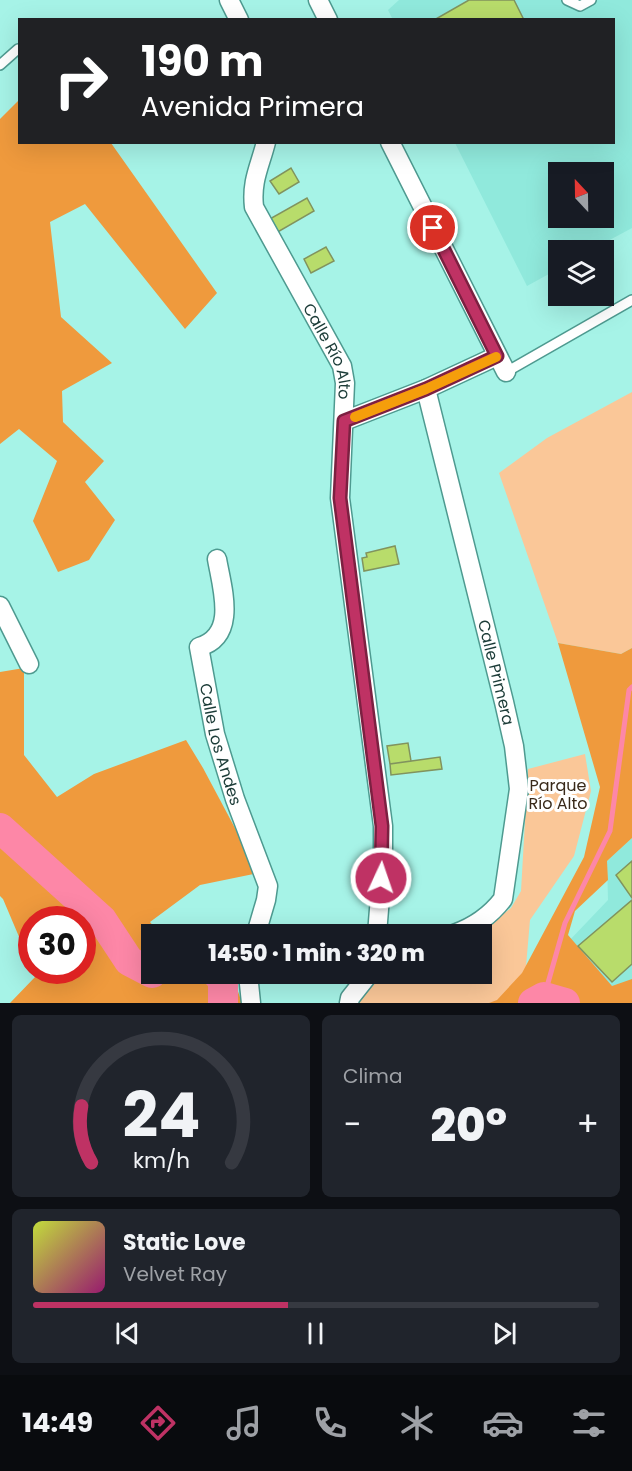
<!DOCTYPE html>
<html lang="es">
<head>
<meta charset="utf-8">
<style>
	body { margin:0; font-family:Poppins,sans-serif; background:#20242c; color:#f1f3f6; height:100vh; display:flex; flex-direction:column; font-size:22px; white-space:nowrap }
	* { box-sizing:border-box; margin:0 }
	p { font-size:20px; color:#9ea1a6 }
	.icon { flex:none; width:33px; height:33px; fill:none; stroke:currentColor; stroke-width:2; stroke-linecap:round; stroke-linejoin:round }
	.map { position:relative; height:1003px; overflow:hidden }
	.panel { display:flex; flex-direction:column; gap:12px; padding:12px; background:#0d0f14; flex:1 }
	.panel>* { flex:none }
	.hud { position:absolute; left:18px; top:18px; width:597px; height:126px; border-radius:0px; box-shadow:0 6px 24px #0002; background:#202124; color:#fff; overflow:hidden }
	.needle { width:39px; rotate:338deg }
	.controls { position:absolute; left:548px; top:162px; display:grid; gap:12px }
	.controls a { display:grid; place-items:center; width:66px; height:66px; border-radius:0px; background:#171b24; box-shadow:0 6px 24px #0002; font-size:30px }
	.speed { position:absolute; left:18px; top:906px; display:flex; gap:12px; font-size:30px; font-weight:700; text-align:center }
	.speed>* { display:grid; place-content:center; width:78px; height:78px; border-radius:50%; background:#171b24; box-shadow:0 6px 24px #0002; line-height:1 }
	.speed .limit { border:9px solid #d22; background:#fff; color:#111 }
	.pin { position:absolute; display:grid; place-items:center; width:51px; height:51px; color:#fff; margin:-26px; border:3px solid #fff; border-radius:50%; box-shadow:0 2px 6px #0007 }
	.me { position:absolute; width:66px; margin:-33px; rotate:3deg; stroke-linejoin:round; filter:drop-shadow(0 0 4px #0008) }
	.turn { display:flex; align-items:center; gap:21px; height:126px; padding:0 24px; font-size:27px }
	.turn .icon { width:78px; height:78px; stroke-width:2.5 }
	.turn b { display:block; font-size:42px; line-height:51px }
	.big { font-size:45px; font-weight:800; line-height:1.1 }
	.panel .widget { flex:1; display:flex; flex-direction:column; justify-content:center; gap:9px; min-width:0; padding:0 21px; border-radius:9px; background:#20242c }
	.panel .dial { align-items:center; gap:0 }
	.dial svg { height:156px; overflow:visible; fill:none; stroke:#363941; stroke-width:7; stroke-linecap:round; text-anchor:middle }
	.dial text { fill:#f1f3f6; stroke:none }
	.song { display:flex; align-items:center; gap:18px }
	.cover { width:72px; height:72px; border-radius:9px; background:linear-gradient(135deg,hsl(70 70% 55%),hsl(320 70% 35%)) }
	.played { height:6px; border-radius:3px; background:linear-gradient(90deg,#bf3264 45%,#363941 45%) }
	.keys { display:flex; justify-content:space-around; direction:ltr }
	.heat { display:flex; justify-content:space-between; align-items:center; font-size:33px; direction:ltr }
	.panel .tiles { flex:1; display:grid; gap:12px; grid-template-columns:1fr 1fr }
	.widget:last-child { grid-column:span 2 }
	.trip { position:absolute; left:141px; top:924px; width:351px; height:60px; border-radius:0px; background:#171b24; box-shadow:0 6px 24px #0002; font-weight:800; line-height:60px; text-align:center }
	.tabs { display:flex; height:96px; justify-content:space-around; align-items:center; background:#090b0e; color:#9ea1a6 }
	.tabs .icon { width:42px; height:42px }
	.tabs .on { color:#bf3264 }
	.tabs b { font-size:27px; color:#f1f3f6 }
	.map>svg:first-child { display:block }
</style>
</head>
<body>
<div class="map">
<svg width="632" height="1003" viewBox="0 0 632 1003">
	<rect width="100%" height="100%" fill="#a6f3e7"/>
	<path fill="#90e9dc" fill-rule="evenodd" d="M399,0H632V228L591,250H558V269L527,286L455,143L614,142V20H393L388,10ZM558,172H603V218H558Z
		M632,838V999L591,980L567,943L608,900L607,861Z"/>
	<path fill="#fac798" d="M632,392V648L621,654L558,643L499,473L547,438Z
		M585,754L591,791L574,856L530,920L525,978L505,1003H357L370,986L387,974H482V934H477L511,908L521,891L528,769Z"/>
	<path fill="#ef9a3d" d="M19,100L20,142L111,143L217,293L185,329L85,204L50,222L61,317L112,363L62,391L63,422L104,461L85,482L115,520L89,560L58,572L33,521L57,461L19,429L0,444V119Z
		M558,643L621,654L632,648V838L607,861L608,880L575,911L568,935L612,986L632,979V1003H489L497,1000L522,973L584,857L600,787Z
		M24,668V755L57,797L94,774L186,740L203,768L259,873L200,885L150,922L160,934H152V974H232L242,1003H10L36,976L34,971L82,970V920H32L31,965L3,899L0,896V672Z"/>
	<g fill="none" stroke-linecap="round" stroke-linejoin="round">
		<path stroke="#fd87a7" stroke-width="5" d="M544,997L565,923L610,831L629,690L632,687"/>
		<path stroke="#fd87a7" stroke-width="30" d="M0,828L102,920L129,961L152,973
			M217,974L223,979V1003
			M533,1003L544,997L565,1003"/>
	</g>
	<path fill="#b8dc6b" stroke="#81935e" stroke-width="1.5" d="M469,0H514L524,20H434Z
		M291,168L299,182L279,194L270,181Z
		M307,198L314,211L276,233L268,220Z
		M326,247L334,261L311,273L304,259Z
		M395,546L399,564L364,571L362,558L367,557L366,553Z
		M408,743L411,761L390,764L387,746Z
		M440,757L442,769L391,775L390,764Z
		M632,861V898L616,875Z
		M632,900V964L612,982L578,946Z"/>
	<g fill="none" stroke-linecap="round" stroke-linejoin="round">
		<defs>
			<path id="service" d="M567,0L580,6L591,0
				M0,65L18,49
				M506,372L632,300"/>
			<g id="minor">
				<path d="M229,0L239,20"/>
				<path d="M318,0L328,20"/>
				<path id="s1" d="M266,142C260,166 251,181 254,207L342,366L345,383L340,498L383,826V860L377,934"/>
				<path d="M390,142L506,372"/>
				<path id="s2" d="M426,389L504,702L514,746L519,789L503,899C490,916 474,927 454,934"/>
				<path d="M344,421L426,389L497,356"/>
				<path id="s3" d="M217,559C222,588 238,636 199,647L215,734L235,799L268,886L266,900L256,934"/>
				<path d="M0,606L29,664"/>
				<path d="M248,974L251,1003"/>
				<path d="M349,1003L350,998L369,974"/>
			</g>
		</defs>
		<use href="#service" stroke="#4e9a90" stroke-width="12"/>
		<use href="#minor" stroke="#4e9a90" stroke-width="21"/>
		<use href="#service" stroke="#fff" stroke-width="9"/>
		<use href="#minor" stroke="#fff" stroke-width="18"/>
	</g>
	<g fill="none" stroke-linecap="round" stroke-linejoin="round">
		<defs>
			<path id="route" d="M381,878L382,826L340,498L344,421L426,389L497,356L433,228"/>
		</defs>
		<use href="#route" stroke="#7c2041" stroke-width="15"/>
		<use href="#route" stroke="#bf3264" stroke-width="10"/>
		<path stroke="#f59e0b" stroke-width="10" d="M355,417L426,389L496,357"/>
	</g>
	<g text-anchor="middle" stroke-width="6" stroke-linejoin="round" paint-order="stroke">
		<g font-size="16" fill="#1b3b37" stroke="#fff">
			<text dy="6" stroke="none"><textPath href="#s1" startOffset="230">Calle Río Alto</textPath></text>
			<text dy="6" stroke="none"><textPath href="#s2" startOffset="292">Calle Primera</textPath></text>
			<text dy="6" stroke="none"><textPath href="#s3" startOffset="200">Calle Los Andes</textPath></text>
		</g>
		<g font-size="16" fill="#392919" stroke="#fff">
			<text x="558" y="791">Parque<tspan x="558" dy="18">Río Alto</tspan></text>
		</g>
	</g>
</svg>
<div class="controls">
<a><svg class="needle" viewBox="-14 -14 28 28"><path d="M0-13l5 13h-10z" fill="#e53935"/><path d="M0 13l5-13h-10z" fill="#9ea1a6"/></svg></a>
<a><svg class="icon" aria-label="layers" viewBox="0 0 24 24"><path d="M12 4l9 5-9 5-9-5zM3 14l9 5 9-5"/></svg></a>
</div>
<div class="speed"><div class="limit">30</div></div>
<div class="pin" style="left:433px;top:228px;background:#d93025"><svg class="icon" aria-label="arrive" viewBox="0 0 24 24"><path d="M6 21V4h12l-3 4 3 4H6"/></svg></div>
<svg class="me" style="left:381px;top:878px" viewBox="-20 -20 40 40"><circle r="17" fill="#bf3264" stroke="#fff" stroke-width="3"/><path d="M0-11L8 9 0 5-8 9z" fill="#fff"/></svg>
<div class="trip">14:50 · 1 min · 320 m</div>
<div class="hud">
<div class="turn"><svg class="icon" aria-label="right" viewBox="0 0 24 24"><path d="M7 20v-9h11M14 6l5 5-5 5"/></svg><div><b>190 m</b>Avenida Primera</div></div>
</div>
</div>
<section class="panel">
<div class="tiles">
<div class="widget dial"><svg viewBox="0 0 100 80">
<path d="M14 69A42 42 0 1 1 86 69"/>
<path d="M14 69A42 42 0 0 1 9 40" stroke="#bf3264"/>
<text x="50" y="56" font-size="32" font-weight="700">24</text>
<text x="50" y="72" font-size="11">km/h</text>
</svg></div>
<div class="widget"><p>Clima</p>
<div class="heat"><a>−</a><b class="big">20°</b><a>+</a></div>
</div>
<div class="widget">
<div class="song"><i class="cover"></i><div><b>Static Love</b><p>Velvet Ray</p></div></div>
<div class="played"></div>
<div class="keys"><svg class="icon" aria-label="previous" viewBox="0 0 24 24"><path d="M18 5L8 12l10 7zM5 5v14"/></svg><svg class="icon" aria-label="pause" viewBox="0 0 24 24"><path d="M8 5v14M16 5v14"/></svg><svg class="icon" aria-label="next" viewBox="0 0 24 24"><path d="M6 5l10 7-10 7zM19 5v14"/></svg></div>
</div>
</div>
</section>
<nav class="tabs">
<b>14:49</b>
<svg class="icon on" aria-label="directions" viewBox="0 0 24 24"><path d="M12 3l9 9-9 9-9-9zM9 14v-3h6M13 9l2 2-2 2"/></svg>
<svg class="icon" aria-label="music" viewBox="0 0 24 24"><path d="M9 18V5l10-2v13"/><circle cx="6" cy="18" r="3"/><circle cx="16" cy="16" r="3"/></svg>
<svg class="icon" aria-label="phone" viewBox="0 0 24 24"><path d="M5 4h4l2 5-3 2q2 4 5 5l2-3 5 2v4C11 20 4 13 5 4z"/></svg>
<svg class="icon" aria-label="climate" viewBox="0 0 24 24"><path d="M12 3v18M4 7l16 10M4 17L20 7"/></svg>
<svg class="icon" aria-label="car" viewBox="0 0 24 24"><path d="M5 17H2v-5l4-1 3-4h7l3 4 3 1v5h-3M9 17h6M6 11h13"/><circle cx="7" cy="17" r="2"/><circle cx="17" cy="17" r="2"/></svg>
<svg class="icon" aria-label="filters" viewBox="0 0 24 24"><path d="M4 7h16M4 17h16"/><circle cx="9" cy="7" r="2"/><circle cx="15" cy="17" r="2"/></svg>
</nav>
</body>
</html>
